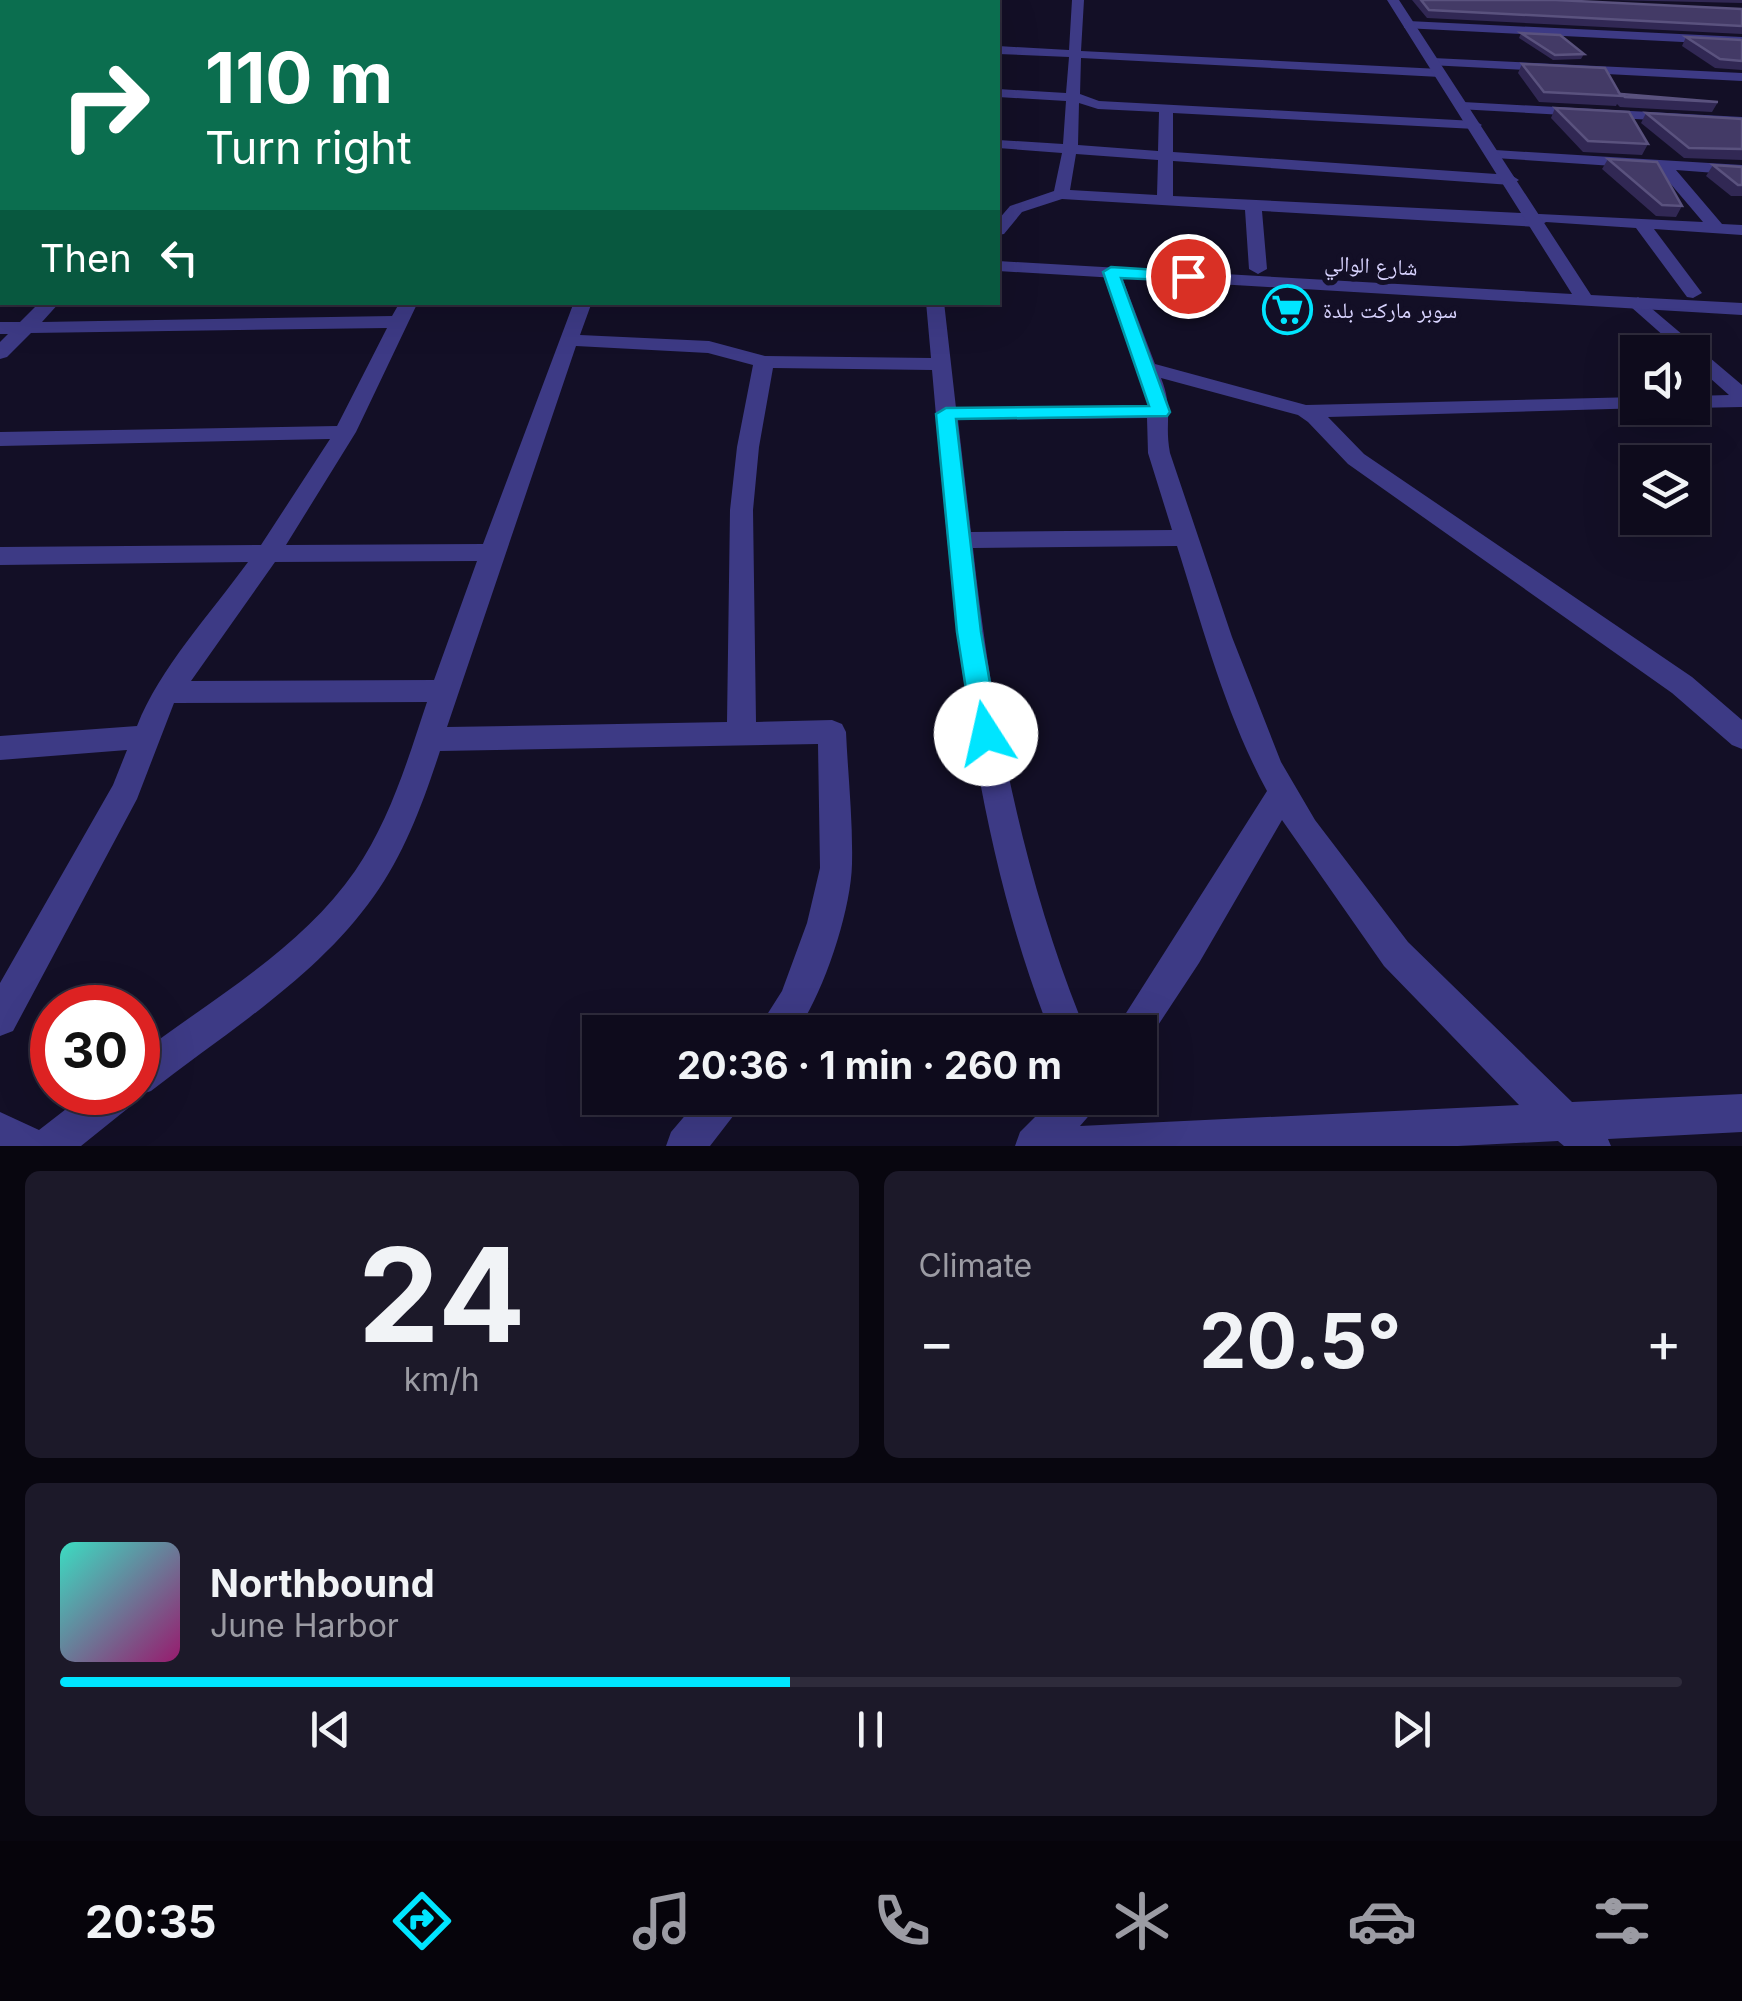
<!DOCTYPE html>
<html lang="en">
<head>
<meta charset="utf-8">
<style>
	body { margin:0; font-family:Inter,"Noto Naskh Arabic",sans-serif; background:#1c1929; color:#f1f3f6; height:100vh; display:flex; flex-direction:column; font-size:38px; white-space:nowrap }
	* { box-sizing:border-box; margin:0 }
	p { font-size:32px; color:#9b9ba3 }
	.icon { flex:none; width:55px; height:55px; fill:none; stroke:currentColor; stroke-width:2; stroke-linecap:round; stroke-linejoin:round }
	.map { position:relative; height:1146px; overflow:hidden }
	.sheet { display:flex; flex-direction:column; gap:25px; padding:25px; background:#08060f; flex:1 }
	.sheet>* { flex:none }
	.banner { position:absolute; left:0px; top:0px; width:1000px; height:305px; box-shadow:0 10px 40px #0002,0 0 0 2px #2e2b3b; background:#0b6e4f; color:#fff; overflow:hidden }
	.buttons { position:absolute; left:1620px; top:335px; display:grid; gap:20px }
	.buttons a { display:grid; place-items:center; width:90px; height:90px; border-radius:0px; background:#0e0b1c; box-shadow:0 10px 40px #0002,0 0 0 2px #2e2b3b; font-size:50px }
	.speed { position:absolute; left:30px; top:985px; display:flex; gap:20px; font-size:50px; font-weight:700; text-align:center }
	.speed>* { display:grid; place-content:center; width:130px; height:130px; border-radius:50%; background:#0e0b1c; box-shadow:0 10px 40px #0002,0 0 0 2px #2e2b3b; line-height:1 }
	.speed .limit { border:15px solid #d22; background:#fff; color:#111 }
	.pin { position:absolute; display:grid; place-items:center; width:85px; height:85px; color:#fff; margin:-42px; border:5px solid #fff; border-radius:50%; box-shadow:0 2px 10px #0007 }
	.me { position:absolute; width:110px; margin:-55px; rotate:350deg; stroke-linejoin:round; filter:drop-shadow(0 0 8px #0008) }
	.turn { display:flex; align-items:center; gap:35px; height:210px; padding:0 40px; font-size:45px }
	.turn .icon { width:130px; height:130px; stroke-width:2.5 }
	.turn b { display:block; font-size:70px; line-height:85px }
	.then { display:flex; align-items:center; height:95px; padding:0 40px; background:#0003; gap:20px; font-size:38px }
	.big { font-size:75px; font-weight:700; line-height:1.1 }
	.sheet .tile { flex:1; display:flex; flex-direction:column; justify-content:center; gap:15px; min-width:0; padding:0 35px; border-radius:15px; background:#1c1929 }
	.sheet .dial { align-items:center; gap:0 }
	.dial b { font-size:130px; line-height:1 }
	.song { display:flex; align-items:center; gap:30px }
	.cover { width:120px; height:120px; border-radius:15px; background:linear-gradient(135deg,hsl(170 70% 55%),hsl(320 70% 35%)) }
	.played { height:10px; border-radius:5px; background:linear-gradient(90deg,#00e5ff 45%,#2e2b3b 45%) }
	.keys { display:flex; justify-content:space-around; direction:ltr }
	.heat { display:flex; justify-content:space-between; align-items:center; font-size:55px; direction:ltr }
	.sheet .tiles { flex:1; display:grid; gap:25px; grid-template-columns:1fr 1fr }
	.tile:last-child { grid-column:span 2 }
	.trip { position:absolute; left:582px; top:1015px; width:575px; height:100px; border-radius:0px; background:#0e0b1c; box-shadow:0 10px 40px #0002,0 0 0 2px #2e2b3b; font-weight:700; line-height:100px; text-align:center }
	.tabs { display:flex; height:160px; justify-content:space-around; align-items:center; background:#06040b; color:#9b9ba3 }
	.tabs .icon { width:70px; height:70px }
	.tabs .selected { color:#00e5ff }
	.tabs b { font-size:45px; color:#f1f3f6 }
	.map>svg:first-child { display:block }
</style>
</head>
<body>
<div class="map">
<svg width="1742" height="1146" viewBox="0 0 1742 1146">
	<rect width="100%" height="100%" fill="#130f26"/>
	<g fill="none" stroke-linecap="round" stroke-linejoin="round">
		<path fill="#3d3a85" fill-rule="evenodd" d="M177,0H243L245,2H180Z
			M1072,0H1084L1081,51L1440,69L1446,73L1440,77L1081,58L1080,94L1099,101L1475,121L1482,125L1475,129L1173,113V152L1511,175L1519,180L1511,185L1173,161V196L1703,222L1658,169L1495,158L1488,154L1495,150L1742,165V175L1676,170L1722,224L1742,225V235L1654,229L1702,293L1693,298L1687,297L1636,228L1546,222L1538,227L1262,211L1267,269L1258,274L1249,269L1245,210L1062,199L1022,212L1004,234L998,235V220L1010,206L1054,191L1062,153L998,148V140L1063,144L1066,101L998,97V89L1066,93L1069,57L998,54V46L1069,50ZM1079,103L1098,109L1159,112L1158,151L1078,145ZM1076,154L1158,160L1157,195L1070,190Z
			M1408,21L1742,37V45L1404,28Z
			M0,22L2,23V29L0,30Z
			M1433,58L1742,73V81L1429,65V59Z
			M0,62H2V70H0Z
			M1463,102L1742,117V125L1458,109V103Z
			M0,111H2V119H0Z
			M1111,267L1120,272L1155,364L1306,405L1638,397V408H1645L1328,417L1364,454L1692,677L1742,720V749L1732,745L1672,693L1348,464L1308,422L1298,415L1161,378C1174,411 1164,421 1170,453L1232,637L1281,762L1315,820L1408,942L1572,1102L1742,1094V1132L1608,1139L1611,1146H1564L1558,1141L1458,1146H1015L1020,1132L1054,1098H1099L1093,1111L1080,1126L1519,1105L1384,966L1282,820L1199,963L1145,1045L1140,1047V1032H1114L1267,791C1226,716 1203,628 1177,546L973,548C991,712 1023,879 1086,1032H1050C967,822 952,593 932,370L773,368L759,447L753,510L756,722L832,720L842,724L846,732C848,776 853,820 852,864C851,911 823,995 796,1032H756L782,991L807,923L820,868L818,744L440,751C424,800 405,853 374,896C317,977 228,1031 151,1091L136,1096L132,1105L81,1146H0V1112L39,1130L88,1092H138V1055C212,999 301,949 355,871C390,820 408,759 427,702L174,703L137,799L13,1031L0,1036V983L113,785L127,750L0,760V736L137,726C159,669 211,613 248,562L0,565V547L261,545L330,439L0,446V432L337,426L387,328L31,333L7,357L0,359V342L8,334H0V322H20L40,302H60L42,322L392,316L400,302H418L356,432L286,545L483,544L574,302H592L580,335L709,341L765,356L931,358L926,302H944L956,408L1149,406L1102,272ZM576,346L708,353L753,365L737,447L730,510L727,722L447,727ZM1147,418L1148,453L1172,530L971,532L958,420ZM477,561L434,680L191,681L275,562Z
			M1638,297L1742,385V407L1692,408H1689H1692V396L1729,395L1692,362V352H1682L1631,307L1629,303Z
			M700,1098H743L737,1111L710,1146H666L671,1132Z"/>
		<path fill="#3d3a85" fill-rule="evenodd" d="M1387,0H1399L1591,295L1742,303V315L998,271V261L1572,294Z
			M0,194L2,195V205L0,204Z"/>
	</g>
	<path fill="#312854" d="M1412,0H1556L1742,9V34L1427,18Z
		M1611,0H1742V3Z
		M1521,33L1584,54L1581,59L1553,60L1519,38Z
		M1686,37L1742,40V70L1715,68L1682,46Z
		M1522,64L1620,96L1621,94L1718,102L1712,112L1620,107L1617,104L1616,106L1539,102L1518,73Z
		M1555,108L1648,144L1642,155L1583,152L1551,118Z
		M1646,113L1742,119V160L1684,158L1641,123Z
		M1608,159L1682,206L1676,217L1656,216L1602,169Z
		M1713,165L1742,167V196H1731L1706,176Z"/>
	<path fill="#433a66" stroke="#5a527e" stroke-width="2.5" d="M1421,0H1556L1742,9V26L1429,10Z
		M1521,33L1560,35L1584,54L1555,55Z
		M1686,37L1742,40V61L1720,59Z
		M1522,64L1605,68L1621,96L1544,92Z
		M1621,94L1718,102L1625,97Z
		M1555,108L1629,112L1648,144L1588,141Z
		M1646,113L1742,119V149L1689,148Z
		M1608,159L1657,162L1682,206L1662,205Z
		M1713,165L1742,167V185H1738Z"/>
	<path fill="#00e5ff" stroke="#0095a6" stroke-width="2.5" d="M1111,267L1188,272L1196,276L1188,281L1121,278L1170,412L1167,416L956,419L981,632L999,734L996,742L986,745L977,742L973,734L957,632L936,414L946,408L1149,406L1103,272Z"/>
	<defs>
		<symbol id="supermarket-ring" viewBox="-11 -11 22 22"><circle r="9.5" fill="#130f26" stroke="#00e5ff" stroke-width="1.5"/><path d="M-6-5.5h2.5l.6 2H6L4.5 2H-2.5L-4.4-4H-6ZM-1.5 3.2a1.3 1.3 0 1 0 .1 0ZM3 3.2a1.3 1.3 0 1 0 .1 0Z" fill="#00e5ff"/></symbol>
	</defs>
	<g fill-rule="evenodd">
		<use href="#supermarket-ring" x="1260" y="282" width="55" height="55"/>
	</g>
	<g text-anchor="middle" stroke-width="10" stroke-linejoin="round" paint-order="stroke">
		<g font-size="22" fill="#d9d4ff" stroke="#130f26">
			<text transform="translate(1371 265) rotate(3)" y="8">شارع الوالي</text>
		</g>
		<g font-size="22" fill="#d9d4ff" stroke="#130f26" text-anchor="start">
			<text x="1323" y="318">سوبر ماركت بلدة</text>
		</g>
	</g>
</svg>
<div class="buttons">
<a><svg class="icon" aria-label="sound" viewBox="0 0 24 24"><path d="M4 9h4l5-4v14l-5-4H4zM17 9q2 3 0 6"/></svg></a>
<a><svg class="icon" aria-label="layers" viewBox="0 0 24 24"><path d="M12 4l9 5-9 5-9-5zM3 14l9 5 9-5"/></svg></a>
</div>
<div class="speed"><div class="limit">30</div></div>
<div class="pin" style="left:1188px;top:276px;background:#d93025"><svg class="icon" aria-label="arrive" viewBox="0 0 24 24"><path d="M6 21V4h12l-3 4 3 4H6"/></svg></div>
<svg class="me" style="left:986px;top:734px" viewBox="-20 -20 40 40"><circle r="19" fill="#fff"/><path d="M0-13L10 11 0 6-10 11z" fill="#00e5ff"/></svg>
<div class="trip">20:36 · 1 min · 260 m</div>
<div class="banner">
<div class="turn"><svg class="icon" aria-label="right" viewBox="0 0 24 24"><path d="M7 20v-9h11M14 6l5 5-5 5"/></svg><div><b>110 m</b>Turn right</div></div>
<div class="then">Then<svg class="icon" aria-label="left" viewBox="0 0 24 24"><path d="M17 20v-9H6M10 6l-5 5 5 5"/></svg></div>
</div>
</div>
<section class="sheet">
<div class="tiles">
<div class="tile dial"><b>24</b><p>km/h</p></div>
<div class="tile"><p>Climate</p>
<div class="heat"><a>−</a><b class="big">20.5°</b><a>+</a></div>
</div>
<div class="tile">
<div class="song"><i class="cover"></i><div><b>Northbound</b><p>June Harbor</p></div></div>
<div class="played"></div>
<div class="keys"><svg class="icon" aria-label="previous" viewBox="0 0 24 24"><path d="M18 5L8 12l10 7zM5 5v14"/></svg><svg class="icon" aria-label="pause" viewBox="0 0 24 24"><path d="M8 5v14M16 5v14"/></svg><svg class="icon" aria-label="next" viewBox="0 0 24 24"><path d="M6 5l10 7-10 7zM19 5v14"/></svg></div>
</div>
</div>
</section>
<nav class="tabs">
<b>20:35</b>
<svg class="icon selected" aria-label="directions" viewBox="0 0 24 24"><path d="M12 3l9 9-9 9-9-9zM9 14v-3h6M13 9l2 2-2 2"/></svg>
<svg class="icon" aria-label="music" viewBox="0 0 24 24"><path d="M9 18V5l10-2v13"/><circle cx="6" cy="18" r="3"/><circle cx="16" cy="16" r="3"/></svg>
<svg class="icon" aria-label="phone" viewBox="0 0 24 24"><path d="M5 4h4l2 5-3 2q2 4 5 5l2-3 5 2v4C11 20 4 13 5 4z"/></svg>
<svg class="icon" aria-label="climate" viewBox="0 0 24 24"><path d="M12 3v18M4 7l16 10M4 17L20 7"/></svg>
<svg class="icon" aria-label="car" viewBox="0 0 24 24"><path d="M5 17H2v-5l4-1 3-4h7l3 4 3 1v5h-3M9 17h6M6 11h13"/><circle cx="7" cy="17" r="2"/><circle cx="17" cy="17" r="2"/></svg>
<svg class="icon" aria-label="filters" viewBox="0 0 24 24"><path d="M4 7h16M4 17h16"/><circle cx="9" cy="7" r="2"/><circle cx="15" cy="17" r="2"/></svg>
</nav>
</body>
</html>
